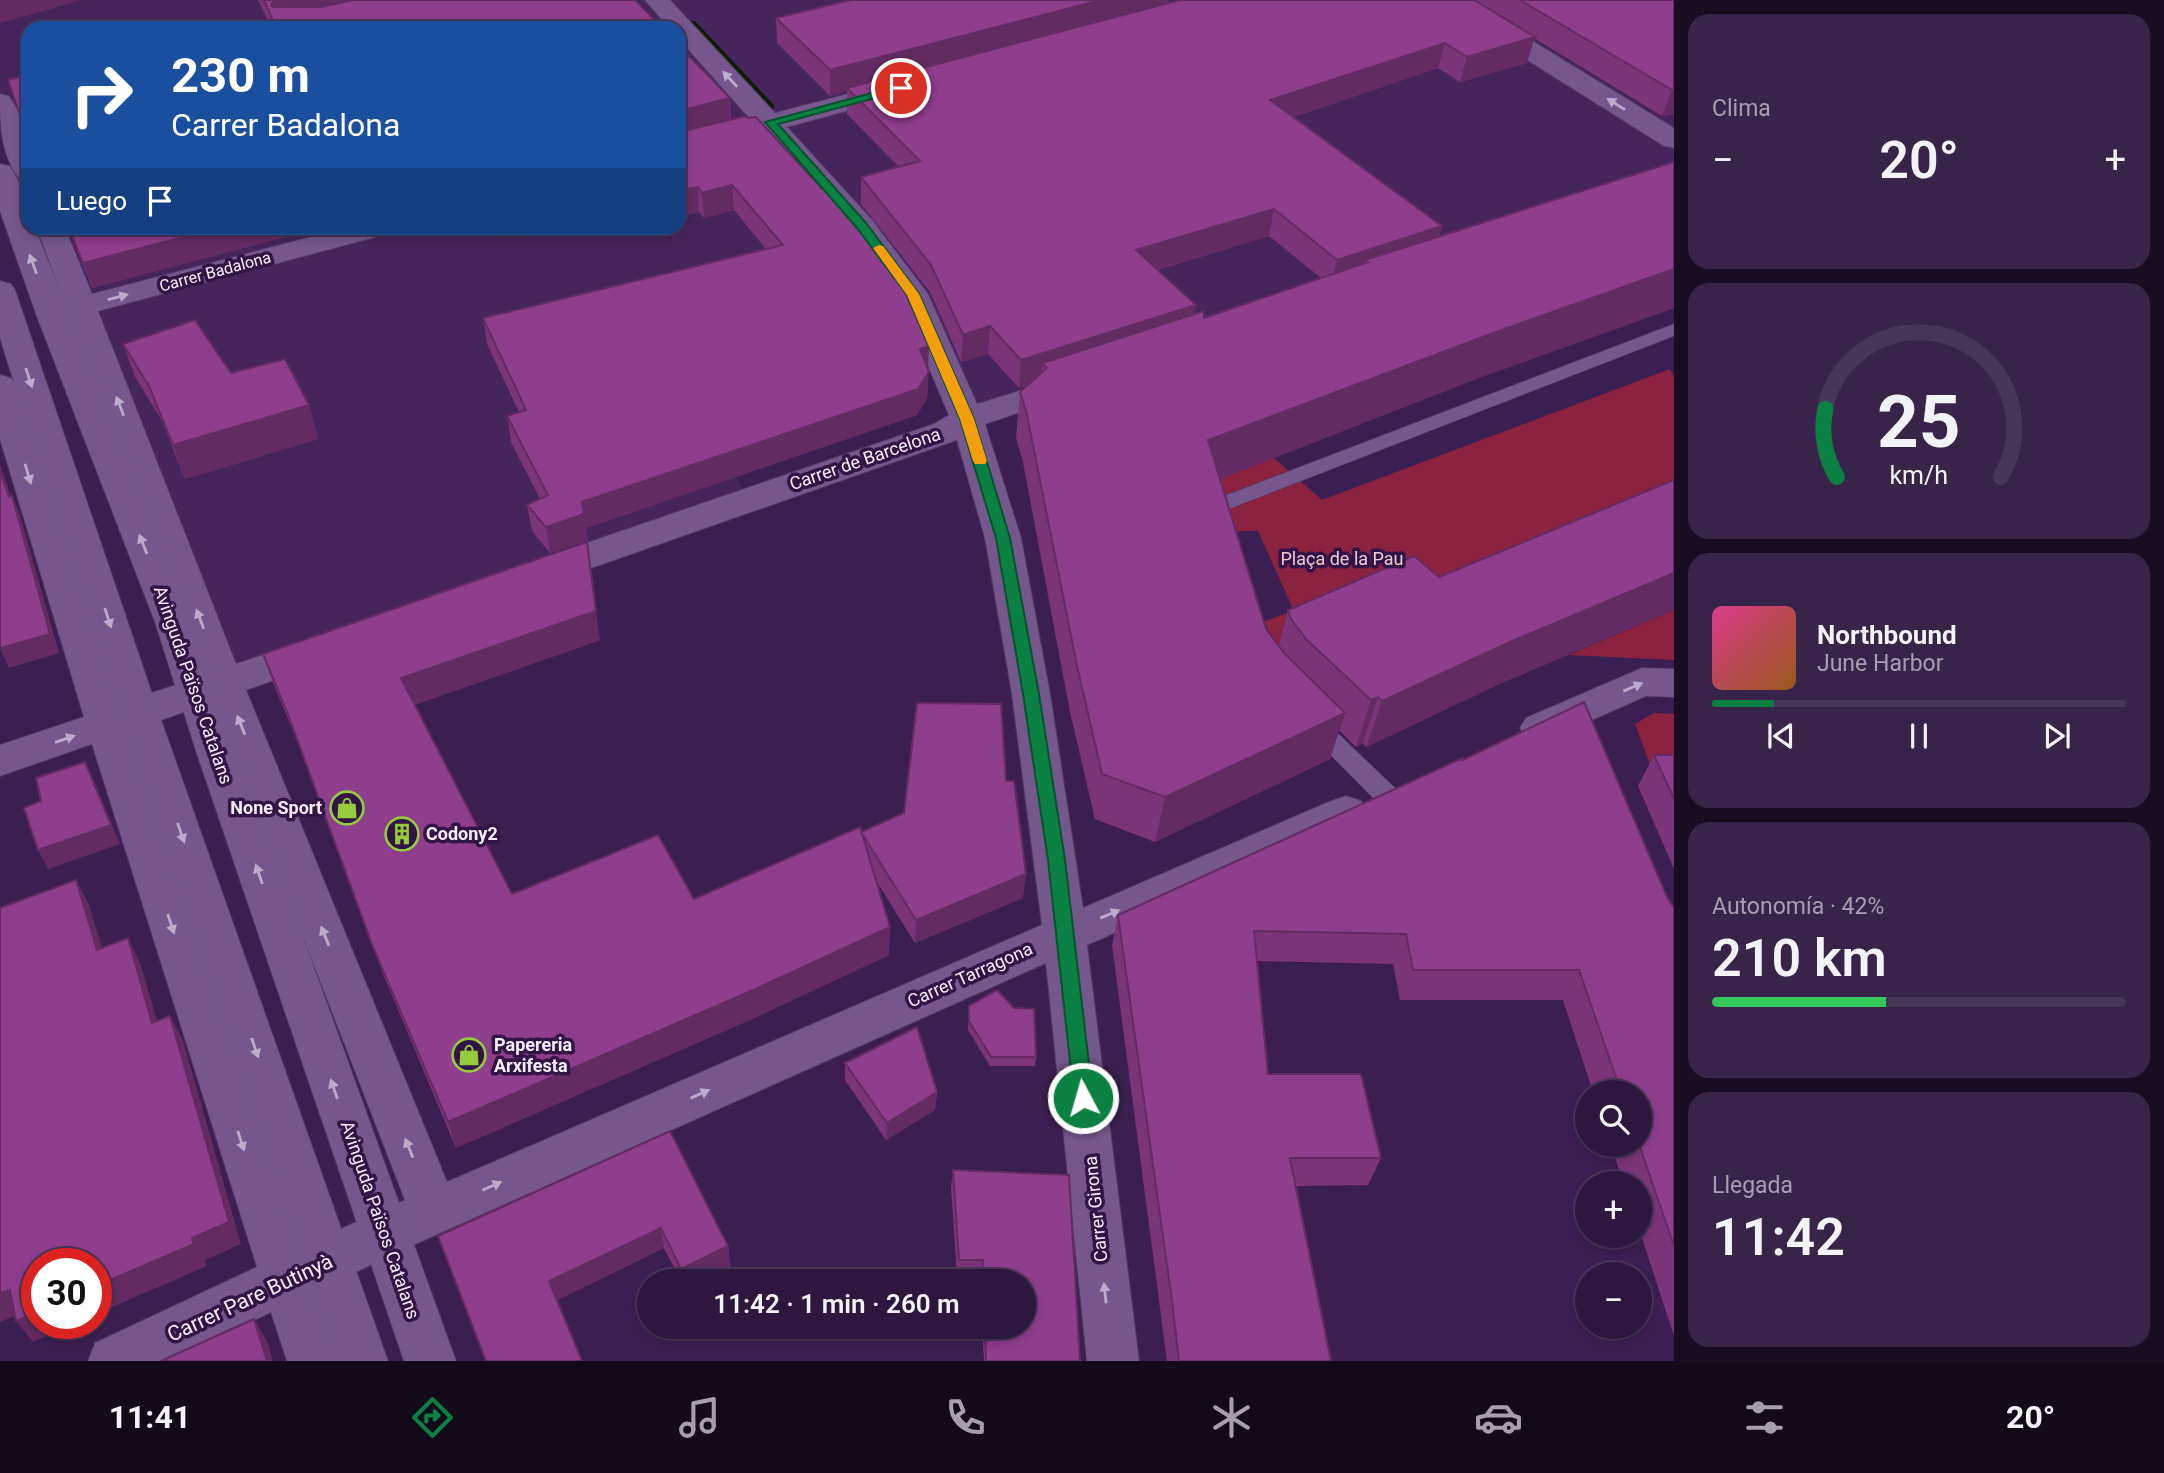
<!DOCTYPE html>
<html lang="es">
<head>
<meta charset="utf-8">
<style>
	body { margin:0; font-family:Roboto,sans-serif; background:#392449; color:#f1f3f6; height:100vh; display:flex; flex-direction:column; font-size:26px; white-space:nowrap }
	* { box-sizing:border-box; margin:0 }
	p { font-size:23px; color:#a79fb0 }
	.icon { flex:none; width:38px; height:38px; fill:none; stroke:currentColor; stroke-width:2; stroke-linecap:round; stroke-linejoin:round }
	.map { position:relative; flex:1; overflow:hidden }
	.panel { display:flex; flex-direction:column; gap:14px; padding:14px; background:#190d22; width:490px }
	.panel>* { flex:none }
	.guide { position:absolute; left:21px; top:21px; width:665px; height:214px; border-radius:21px; box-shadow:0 4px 10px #0003,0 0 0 2px #483658; background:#1a4fa0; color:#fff; overflow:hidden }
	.controls { position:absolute; left:1575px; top:1080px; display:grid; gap:14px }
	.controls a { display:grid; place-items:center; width:77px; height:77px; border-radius:50%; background:#2d173e; box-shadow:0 4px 10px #0003,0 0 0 2px #483658; font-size:35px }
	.speed { position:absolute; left:21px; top:1248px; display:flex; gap:14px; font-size:35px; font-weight:700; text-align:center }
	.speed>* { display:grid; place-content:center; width:91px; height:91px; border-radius:50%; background:#2d173e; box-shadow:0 4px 10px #0003,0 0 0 2px #483658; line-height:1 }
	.speed .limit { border:10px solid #d22; background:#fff; color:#111 }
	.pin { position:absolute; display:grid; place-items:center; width:60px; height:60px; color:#fff; margin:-30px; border:4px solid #fff; border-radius:50%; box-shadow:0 2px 7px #0007 }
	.me { position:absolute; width:77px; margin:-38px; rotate:354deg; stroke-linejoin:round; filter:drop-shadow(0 0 5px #0008) }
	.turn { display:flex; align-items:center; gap:24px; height:147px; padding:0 35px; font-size:32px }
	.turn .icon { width:91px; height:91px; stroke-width:2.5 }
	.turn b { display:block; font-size:49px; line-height:60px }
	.then { display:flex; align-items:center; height:66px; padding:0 35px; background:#0003; gap:14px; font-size:26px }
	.big { font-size:52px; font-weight:600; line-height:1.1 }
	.panel .widget { flex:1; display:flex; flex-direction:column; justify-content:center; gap:10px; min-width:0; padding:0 24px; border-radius:21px; background:#392449 }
	.panel .dial { align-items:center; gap:0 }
	.dial svg { height:182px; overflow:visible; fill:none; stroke:#483658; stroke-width:7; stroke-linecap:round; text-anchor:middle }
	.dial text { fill:#f1f3f6; stroke:none }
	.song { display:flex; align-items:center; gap:21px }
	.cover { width:84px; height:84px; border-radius:10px; background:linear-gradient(135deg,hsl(330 70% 55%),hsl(30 70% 35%)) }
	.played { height:7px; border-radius:4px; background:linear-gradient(90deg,#0b8043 15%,#483658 15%) }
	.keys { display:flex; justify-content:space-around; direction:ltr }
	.heat { display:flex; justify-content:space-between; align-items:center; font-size:38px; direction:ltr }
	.charge { height:10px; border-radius:5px; background:linear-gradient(90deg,#34c759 42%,#483658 0) }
	.trip { position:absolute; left:637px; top:1269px; width:399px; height:70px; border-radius:35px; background:#2d173e; box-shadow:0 4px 10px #0003,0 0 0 2px #483658; font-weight:600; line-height:70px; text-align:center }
	.tab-bar { display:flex; height:112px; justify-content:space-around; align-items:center; background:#120919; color:#a79fb0 }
	.tab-bar .icon { width:49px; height:49px }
	.tab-bar .active { color:#0b8043 }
	.tab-bar b { font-size:32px; color:#f1f3f6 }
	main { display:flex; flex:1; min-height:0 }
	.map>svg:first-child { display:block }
</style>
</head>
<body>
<main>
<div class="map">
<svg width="1674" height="1361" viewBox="0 0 1674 1361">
	<rect width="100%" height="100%" fill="#3c1f52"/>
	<path fill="#46255f" d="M0,0H1674V187L967,419L876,244L654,300L747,500L196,693L174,622L34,228H679V28H28V211L0,132Z"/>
	<path fill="#8a2240" d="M1670,369L1674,377V496L1276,656L1265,621L1294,611L1258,531L1212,532L1199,487L1274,458L1322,500Z
		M1674,610V660L1569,655Z
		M1654,713L1674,714V787L1658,786L1635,724Z"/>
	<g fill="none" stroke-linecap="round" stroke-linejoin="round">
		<path fill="#0e1c00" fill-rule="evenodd" d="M689,21H695L774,105V109H768L689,25Z"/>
		<defs>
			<path id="lane" d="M1674,324V336L1229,509L1233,524L1230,529H1216L1208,506L1211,501Z
				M1313,714L1321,717L1395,788L1398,795L1395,802L1386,804L1377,802L1305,729L1301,723L1305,717Z"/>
			<path id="street" d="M645,0H670L775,113L897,81L906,83L910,89L906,95L787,127L872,220L928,294L977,404L1067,376L1078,379L1083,386L1078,393L985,424L1021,538L1050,694L1083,908L1331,801L1346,796L1361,801L1367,812L1361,823L1087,945L1139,1361H1087L1046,963L402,1250L316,1291L339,1361H287L271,1312L171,1361H88L95,1343L257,1267L92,744L0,776V745L84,717L0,439V375L11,378L16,385L119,704L202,676L70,319L57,322L46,320L42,313L46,306L64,302L37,228H65L92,294L345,228H392L387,234L98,311L236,664L319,636L332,640L338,650L332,660L246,690L447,1182L1042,925L1012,694L985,538L957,440L554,581L541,585L528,581L523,572L528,563L934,424L949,415L898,295L852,232L763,133L679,155V139L751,120L679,39V28H669ZM212,702L405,1200L301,1247L128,732Z
				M1437,0H1466L1674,128V148L1664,146L1440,5Z
				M0,94L9,96C28,123 28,148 28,179L18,177C0,151 0,124 0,94Z
				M1642,668L1674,669V697L1646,696L1540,743L1526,738L1520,728L1526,718Z"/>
			<path id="secondary" d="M0,164L10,166C22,184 28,207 28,228H35L193,622L236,751L456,1361H404L196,751L155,622L36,314L0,211Z
				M0,281L11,284L15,290L159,714L388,1361H336L119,714L0,338Z"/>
		</defs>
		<use href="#lane" stroke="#513862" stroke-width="1"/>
		<use href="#street" stroke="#513862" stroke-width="2"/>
		<use href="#secondary" stroke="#513862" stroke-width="2"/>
		<use href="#lane" fill="#75578e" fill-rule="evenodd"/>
		<use href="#street" fill="#75578e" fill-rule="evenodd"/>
		<use href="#secondary" fill="#75578e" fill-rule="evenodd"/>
	</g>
	<path fill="#7b3479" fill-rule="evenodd" d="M258,0H635L662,28H236L268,21Z
		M1180,0H1674V114L1662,116L1534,38L1527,63L1460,82L1438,68L1293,117L1442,226L1439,236L1674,162V308L1481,377L1220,479L1266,629L1279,645L1288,610L1493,687L1366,747L1363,743L1356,747L1339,730L1330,759L1155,842L1095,819L1070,712L1023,462L1016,438L1020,392L1028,385L1019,388L988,354L961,362L930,292L861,204V177L899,167L847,114V91L830,96L777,43L776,18L1169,3ZM1269,236L1321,278L1204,318L1194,314L1157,270Z
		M679,46L730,98L731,119L928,371L927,398L917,415L586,528L588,540L550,553L532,531L527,505L540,499L511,442L507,416L519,412L487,344L483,318L766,249L734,210L704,218L699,212L679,217Z
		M68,228H319L92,288Z
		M503,228H552L510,238Z
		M123,344L231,373L309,405L318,439L185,479L161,419L135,377Z
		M600,640L414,705L512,894L694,899L861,832L1006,781L1023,898L915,943L875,879L889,955L752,1019L456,1148L383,974L299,745L273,683L263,654Z
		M1654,755H1674V869L1638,786Z
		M1463,760L1667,897L1674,908V1336L1640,1232V1183H1623L1611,1144H1640V1092H1593L1563,1000H1400L1393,964L1257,961L1268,1074L1381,1158L1368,1185L1296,1186L1331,1361H1167L1112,945L1118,915Z
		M969,1006L1036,1057L1035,1066H990L968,1030Z
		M845,1063L937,1092L935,1110L886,1140L845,1080Z
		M670,1131L728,1246L730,1267L701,1281H681L664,1248L557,1300L486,1361Z
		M953,1170L1080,1361H984L982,1326H1024V1281H981L980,1276H957L951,1187Z"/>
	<path fill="#642b63" d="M0,0H82L0,23Z
		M274,0H373L282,20L271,5Z
		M1101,0H1169L1168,7L847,88V91L830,96V70Z
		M1535,37L1527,63L1460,82L1467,57Z
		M1445,43L1438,68L1265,126L1270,100Z
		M1672,90H1674V114L1662,116Z
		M730,98L731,123L679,136V111Z
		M732,185L734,210L704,218L702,193Z
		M698,187L699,212L679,217V191Z
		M1274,209L1269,236L1132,277L1136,250Z
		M1442,226L1435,253L1368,262L1365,260L1360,277L1331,287L1337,260Z
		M218,228H319L92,288L83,263Z
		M508,228H552L510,238Z
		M1674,269V308L1481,377L1199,487L1208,440L1496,332Z
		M1196,305L1191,332L1043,363L1041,380L1019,388L1021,360Z
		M990,326L988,354L961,362L963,335Z
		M929,346L928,372L920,349Z
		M929,372L927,398L917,415L586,528L588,540L550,553L546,527L582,502Z
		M309,405L318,439L185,479L173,445Z
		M0,464L17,515L12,496L20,515L59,653L9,668L0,649L9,497L0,471Z
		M587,542L600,640L408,707L401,678Z
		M1674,573V610L1493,687L1366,747L1382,701L1512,641Z
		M1378,697L1363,743L1356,747L1371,700Z
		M1345,713L1330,759L1155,842L1165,797Z
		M85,762L94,781L120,844L48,869L38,850Z
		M1026,874L1023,898L915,943L916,920Z
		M76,880L89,905L110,974L97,950Z
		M890,927L889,955L752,1019L456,1148L448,1122Z
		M128,938L140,963L165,1047L152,1023Z
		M170,1016L183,1040L241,1244L205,1260L207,1266L96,1314V1286L192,1238Z
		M937,1092L935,1110L886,1140L887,1123Z
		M661,1228L664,1248L554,1301L549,1281Z
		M728,1246L730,1267L701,1281H683L681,1269Z
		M10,1290L27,1311L0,1322V1293Z
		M37,1312V1323H76L33,1342L16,1321Z
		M254,1319L267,1341L273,1361H267Z"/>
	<path fill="#8f3d8d" stroke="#642b63" stroke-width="2" d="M264,0H274L271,5L273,7H321L353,0H635L662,28H353L351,25L342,28H236L273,20Z
		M851,0H1101L830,70L776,18Z
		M1180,0H1474L1535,37L1467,57L1445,43L1270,100L1442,226L1337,260L1274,209L1136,250L1196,305L1021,360L990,326L963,335L931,265L861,177L920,161L847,88Z
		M1520,0H1674V90H1672Z
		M679,46L730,98L679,111Z
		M28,75V138L8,80Z
		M746,116L748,118L756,117L822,189L830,187L850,209L896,271L929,346L920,349L929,372L918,389L582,502L584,514L546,527L527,505L548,495L507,416L526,410L483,318L783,245L732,185L702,193L698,187L679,191V132Z
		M1674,162V269L1496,332L1208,440L1266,629L1285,654L1345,713L1165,797L1102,774L1077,666L1027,415L1020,392L1047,368L1043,363L1204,311V318L1368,262L1365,260Z
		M69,228H218L83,263Z
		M195,320L231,373L285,359L309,405L173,445L149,386L123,344Z
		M0,471L9,497L12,496L50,634L0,648Z
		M1674,480V573L1512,641L1382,701L1378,697L1371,700L1306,639L1291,619L1288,610L1414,556L1439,577Z
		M587,542L596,611L401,678L512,894L658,835L694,899L860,827L890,927L751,991L448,1122L373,947L289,717L263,654Z
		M1584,702L1667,897L1674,908V1246L1639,1144L1640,1092H1621L1579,970H1413L1406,934L1254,931L1268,1074H1361L1381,1158H1290L1331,1361H1179L1172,1301L1118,915L1463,758V760Z
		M917,703L1001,704L1006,781H1014L1026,874L916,920L861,832L904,813Z
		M1654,755H1674V799Z
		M85,762L111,825L38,850L24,808L41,801L36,778Z
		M76,880L97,950L128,938L152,1023L170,1016L229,1222L192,1238L194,1244L96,1286V1264H37V1312L16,1321L10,1290L0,1293V908Z
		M997,990L1014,1008L1034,1009L1036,1057H991L969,1021V1006Z
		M917,1027L937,1092L887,1123L845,1063Z
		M670,1131L728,1246L681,1269L661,1228L549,1281L582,1361H486L438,1236Z
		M953,1170L1069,1175L1080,1361H986L985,1326H1024V1281H983V1260H959Z
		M254,1319L267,1361H161Z"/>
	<defs><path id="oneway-solid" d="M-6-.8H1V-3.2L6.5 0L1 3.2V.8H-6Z" transform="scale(1.75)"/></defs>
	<g fill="#bcabca">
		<use href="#oneway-solid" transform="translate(730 79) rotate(-133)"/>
		<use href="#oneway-solid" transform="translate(1616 104) rotate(-148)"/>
		<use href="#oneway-solid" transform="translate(33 264) rotate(-110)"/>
		<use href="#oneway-solid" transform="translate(118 297) rotate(-15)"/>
		<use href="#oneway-solid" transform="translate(29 378) rotate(72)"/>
		<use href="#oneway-solid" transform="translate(120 406) rotate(-111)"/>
		<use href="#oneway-solid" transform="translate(28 474) rotate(73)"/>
		<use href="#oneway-solid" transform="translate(143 544) rotate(-112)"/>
		<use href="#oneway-solid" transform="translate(108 618) rotate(72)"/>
		<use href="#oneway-solid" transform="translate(200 619) rotate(-111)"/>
		<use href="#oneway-solid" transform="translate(1633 687) rotate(-23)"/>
		<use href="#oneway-solid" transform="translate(241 725) rotate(-112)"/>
		<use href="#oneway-solid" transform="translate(65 739) rotate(-19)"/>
		<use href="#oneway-solid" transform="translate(181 833) rotate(71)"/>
		<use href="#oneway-solid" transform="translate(259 874) rotate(-109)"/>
		<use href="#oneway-solid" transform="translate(1110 914) rotate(-23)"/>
		<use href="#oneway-solid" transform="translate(171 924) rotate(72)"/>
		<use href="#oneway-solid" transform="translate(325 936) rotate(-112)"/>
		<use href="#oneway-solid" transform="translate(255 1048) rotate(71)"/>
		<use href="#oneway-solid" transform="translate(334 1089) rotate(-109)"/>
		<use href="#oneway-solid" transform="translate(700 1094) rotate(-24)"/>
		<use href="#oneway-solid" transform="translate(241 1141) rotate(72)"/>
		<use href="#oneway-solid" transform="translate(409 1148) rotate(-112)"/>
		<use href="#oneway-solid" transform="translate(492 1186) rotate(-24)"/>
		<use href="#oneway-solid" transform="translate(1105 1293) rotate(-96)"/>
	</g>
	<path fill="#0b8043" stroke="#07532c" stroke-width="2" d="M901,85L905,86V90L778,124L866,223L919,294L974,419L1010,538L1039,694L1065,860L1093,1098L1090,1104L1083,1107L1077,1104L1074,1098L1048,860L1023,694L996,538L960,419L907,295L857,228L765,122Z"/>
	<path fill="#f59e0b" d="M879,245L883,246L919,294L974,419L987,461L985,464H975L973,461L960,419L907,295L873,248Z"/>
	<defs>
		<symbol id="shop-ring" viewBox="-11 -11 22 22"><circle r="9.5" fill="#321446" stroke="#94cc3c" stroke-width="1.5"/><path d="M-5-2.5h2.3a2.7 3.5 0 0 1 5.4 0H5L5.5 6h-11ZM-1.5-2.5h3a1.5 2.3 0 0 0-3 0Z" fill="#94cc3c"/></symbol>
		<symbol id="building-ring" viewBox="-11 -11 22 22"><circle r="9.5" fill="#321446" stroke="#94cc3c" stroke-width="1.5"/><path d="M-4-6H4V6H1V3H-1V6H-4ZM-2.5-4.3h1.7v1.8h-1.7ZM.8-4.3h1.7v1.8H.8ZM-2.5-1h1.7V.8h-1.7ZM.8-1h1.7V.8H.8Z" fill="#94cc3c"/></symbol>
	</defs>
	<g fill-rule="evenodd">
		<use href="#shop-ring" x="328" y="789" width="38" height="38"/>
		<use href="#building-ring" x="383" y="815" width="38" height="38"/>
		<use href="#shop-ring" x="450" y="1036" width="38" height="38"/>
	</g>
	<g text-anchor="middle" stroke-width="7" stroke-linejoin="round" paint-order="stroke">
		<g font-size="16" fill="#f6effc" stroke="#321446">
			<text transform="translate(215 271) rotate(-15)" y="6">Carrer Badalona</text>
		</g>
		<g font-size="18" fill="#f6effc" stroke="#321446">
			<text transform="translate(865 459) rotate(-19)" y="6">Carrer de Barcelona</text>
			<text transform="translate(193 685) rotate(71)" y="6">Avinguda Països Catalans</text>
			<text transform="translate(970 975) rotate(-24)" y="6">Carrer Tarragona</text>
			<text transform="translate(1096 1209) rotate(-96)" y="6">Carrer Girona</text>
			<text transform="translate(380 1220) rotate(71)" y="6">Avinguda Països Catalans</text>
		</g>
		<g font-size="18" fill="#ebcbd0" stroke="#321446">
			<text x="1342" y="565">Plaça de la Pau</text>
		</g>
		<g font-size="18" font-weight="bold" fill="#f6effc" stroke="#321446" text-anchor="start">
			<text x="322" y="814" text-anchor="end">None Sport</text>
			<text x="426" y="840">Codony2</text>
			<text x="494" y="1051">Papereria<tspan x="494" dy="21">Arxifesta</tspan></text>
		</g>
		<g font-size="21" fill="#f6effc" stroke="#321446">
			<text transform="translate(250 1298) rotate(-25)" y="7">Carrer Pare Butinyà</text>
		</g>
	</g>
</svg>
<div class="controls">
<a><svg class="icon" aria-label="search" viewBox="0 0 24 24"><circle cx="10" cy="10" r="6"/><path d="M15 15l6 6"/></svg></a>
<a>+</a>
<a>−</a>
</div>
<div class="speed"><div class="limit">30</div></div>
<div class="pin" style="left:901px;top:88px;background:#d93025"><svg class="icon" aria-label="arrive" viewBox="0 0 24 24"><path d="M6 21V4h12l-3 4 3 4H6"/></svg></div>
<svg class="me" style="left:1083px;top:1098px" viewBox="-20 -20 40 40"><circle r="17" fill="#0b8043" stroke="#fff" stroke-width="3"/><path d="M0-11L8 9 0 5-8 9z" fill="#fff"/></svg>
<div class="trip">11:42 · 1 min · 260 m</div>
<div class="guide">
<div class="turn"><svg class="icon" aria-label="right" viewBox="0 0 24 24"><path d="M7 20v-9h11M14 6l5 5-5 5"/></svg><div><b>230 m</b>Carrer Badalona</div></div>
<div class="then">Luego<svg class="icon" aria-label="arrive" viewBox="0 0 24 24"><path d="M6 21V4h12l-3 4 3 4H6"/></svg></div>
</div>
</div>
<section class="panel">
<div class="widget"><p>Clima</p>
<div class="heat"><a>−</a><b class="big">20°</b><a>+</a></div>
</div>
<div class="widget dial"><svg viewBox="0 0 100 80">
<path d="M14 69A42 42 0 1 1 86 69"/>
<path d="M14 69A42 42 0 0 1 9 39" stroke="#0b8043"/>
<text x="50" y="56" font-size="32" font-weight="700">25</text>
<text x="50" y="72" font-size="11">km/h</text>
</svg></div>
<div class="widget">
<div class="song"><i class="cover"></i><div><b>Northbound</b><p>June Harbor</p></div></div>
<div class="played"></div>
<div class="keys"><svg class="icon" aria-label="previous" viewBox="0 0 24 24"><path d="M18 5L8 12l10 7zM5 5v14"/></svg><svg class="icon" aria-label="pause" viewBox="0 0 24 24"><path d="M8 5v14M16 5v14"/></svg><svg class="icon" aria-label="next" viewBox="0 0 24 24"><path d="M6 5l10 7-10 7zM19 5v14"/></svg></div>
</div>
<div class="widget"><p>Autonomía · 42%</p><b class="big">210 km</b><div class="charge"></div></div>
<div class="widget"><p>Llegada</p><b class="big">11:42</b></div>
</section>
</main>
<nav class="tab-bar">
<b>11:41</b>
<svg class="icon active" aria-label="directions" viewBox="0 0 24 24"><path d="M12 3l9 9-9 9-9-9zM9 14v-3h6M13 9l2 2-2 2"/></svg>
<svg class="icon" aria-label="music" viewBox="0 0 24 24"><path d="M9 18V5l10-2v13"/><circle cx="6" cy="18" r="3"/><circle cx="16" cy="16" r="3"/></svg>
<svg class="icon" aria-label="phone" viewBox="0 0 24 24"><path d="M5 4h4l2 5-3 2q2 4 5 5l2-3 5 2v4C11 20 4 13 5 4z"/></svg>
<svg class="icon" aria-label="climate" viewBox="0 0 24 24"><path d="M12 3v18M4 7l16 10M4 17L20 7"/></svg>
<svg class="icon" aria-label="car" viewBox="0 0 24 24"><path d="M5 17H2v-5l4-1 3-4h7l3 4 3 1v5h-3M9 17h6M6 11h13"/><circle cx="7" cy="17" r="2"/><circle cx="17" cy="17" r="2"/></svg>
<svg class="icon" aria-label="filters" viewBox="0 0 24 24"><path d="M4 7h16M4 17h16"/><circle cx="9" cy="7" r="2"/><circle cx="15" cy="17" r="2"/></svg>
<b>20°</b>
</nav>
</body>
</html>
